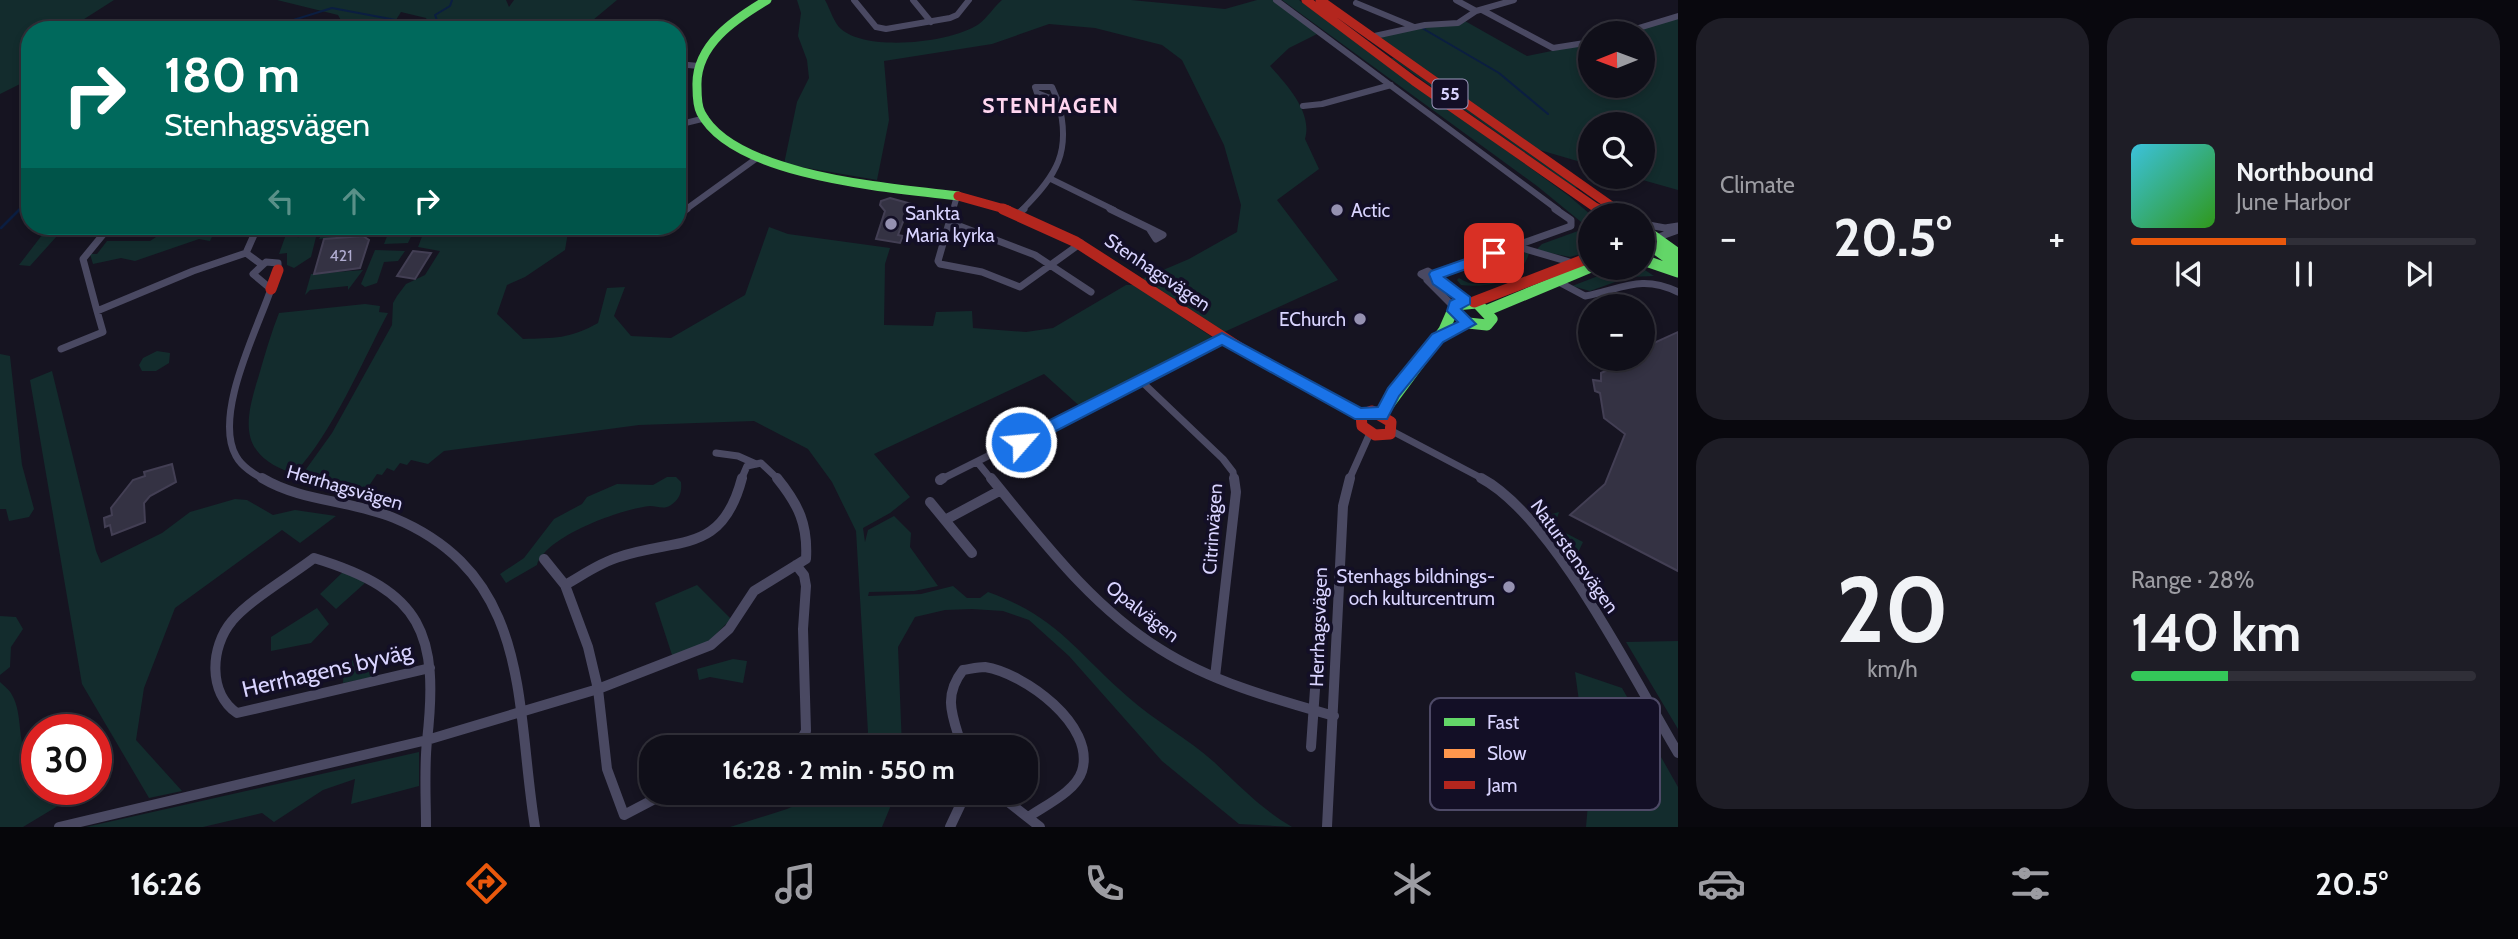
<!DOCTYPE html>
<html lang="en">
<head>
<meta charset="utf-8">
<style>
	body { margin:0; font-family:Cabin,sans-serif; background:#1e1d26; color:#f1f3f6; height:100vh; display:flex; flex-direction:column; font-size:26px; white-space:nowrap }
	* { box-sizing:border-box; margin:0 }
	p { font-size:23px; color:#9c9ca2 }
	.icon { flex:none; width:38px; height:38px; fill:none; stroke:currentColor; stroke-width:2; stroke-linecap:round; stroke-linejoin:round }
	.map { position:relative; flex:1; overflow:hidden }
	.sheet { display:flex; flex-direction:column; gap:18px; padding:18px; background:#09080e; width:840px }
	.sheet>* { flex:none }
	.top-card { position:absolute; left:21px; top:21px; width:665px; height:214px; border-radius:28px; box-shadow:0 4px 10px #0003,0 0 0 2px #302f38; background:#00695c; color:#fff; overflow:hidden }
	.needle { width:46px; rotate:269deg }
	.tools { position:absolute; left:1578px; top:21px; display:grid; gap:14px }
	.tools a { display:grid; place-items:center; width:77px; height:77px; border-radius:50%; background:#100f19; box-shadow:0 4px 10px #0003,0 0 0 2px #302f38; font-size:35px }
	.speed { position:absolute; left:21px; top:714px; display:flex; gap:14px; font-size:35px; font-weight:700; text-align:center }
	.speed>* { display:grid; place-content:center; width:91px; height:91px; border-radius:50%; background:#100f19; box-shadow:0 4px 10px #0003,0 0 0 2px #302f38; line-height:1 }
	.speed .limit { border:10px solid #d22; background:#fff; color:#111 }
	.pin { position:absolute; display:grid; place-items:center; width:60px; height:60px; color:#fff; margin:-30px; border-radius:14px; box-shadow:0 4px 10px #0006 }
	.me { position:absolute; width:77px; margin:-38px; rotate:63deg; stroke-linejoin:round; filter:drop-shadow(0 0 5px #0008) }
	.turn { display:flex; align-items:center; gap:24px; height:147px; padding:0 28px; font-size:32px }
	.turn .icon { width:91px; height:91px; stroke-width:2.5 }
	.turn b { display:block; font-size:49px; line-height:60px }
	.lanes { display:flex; align-items:center; height:66px; padding:0 28px; background:#0003; justify-content:center; gap:35px; direction:ltr }
	.lanes .off { opacity:.35 }
	.big { font-size:52px; font-weight:700; line-height:1.1 }
	.sheet .card { flex:1; display:flex; flex-direction:column; justify-content:center; gap:10px; min-width:0; padding:0 24px; border-radius:28px; background:#1e1d26 }
	.sheet .dial { align-items:center; gap:0 }
	.dial b { font-size:91px; line-height:1 }
	.song { display:flex; align-items:center; gap:21px }
	.cover { width:84px; height:84px; border-radius:10px; background:linear-gradient(135deg,hsl(190 70% 55%),hsl(110 70% 35%)) }
	.played { height:7px; border-radius:4px; background:linear-gradient(90deg,#ea580c 45%,#302f38 45%) }
	.keys { display:flex; justify-content:space-around; direction:ltr }
	.heat { display:flex; justify-content:space-between; align-items:center; font-size:38px; direction:ltr }
	.charge { height:10px; border-radius:5px; background:linear-gradient(90deg,#34c759 28%,#302f38 0) }
	.sheet .tiles { flex:1; display:grid; gap:18px; grid-template-columns:repeat(2,1fr) }
	.trip { position:absolute; left:639px; top:735px; width:399px; height:70px; border-radius:28px; background:#100f19; box-shadow:0 4px 10px #0003,0 0 0 2px #302f38; font-weight:700; line-height:70px; text-align:center }
	.dock { display:flex; height:112px; justify-content:space-around; align-items:center; background:#06060a; color:#9c9ca2 }
	.dock .icon { width:49px; height:49px }
	.dock .on { color:#ea580c }
	.dock b { font-size:32px; color:#f1f3f6 }
	main { display:flex; flex:1; min-height:0 }
	.map>svg:first-child { display:block }
</style>
</head>
<body>
<main>
<div class="map">
<svg width="1678" height="827" viewBox="0 0 1678 827">
	<rect width="100%" height="100%" fill="#161421"/>
	<path fill="#132c2d" d="M0,0H114L67,30H30V49L27,54L30,55V79L0,94Z
		M277,0H506L509,7L514,0H617L581,30H445L429,25L426,18L401,12L394,23L405,25L404,30H278L326,21V29L344,26L338,15Z
		M797,0H825C830,9 834,23 841,29C867,52 951,43 979,24C987,18 994,7 1002,0H1131L1225,9L1257,0H1276L1321,32L1289,48L1270,66C1286,84 1313,112 1305,139L1319,169L1277,200L1338,280L1222,333L1142,279L1189,259L1237,232L1241,205L1224,145L1182,60L1162,45L1095,28L1049,24L992,44L884,61L889,120L877,180L784,164L797,102L809,78L807,60L798,36L801,13Z
		M1282,0H1299L1569,196L1591,215V230L1537,186Z
		M1678,18V190L1632,177H1643V124H1591V165L1526,146L1374,36L1465,21L1527,56L1591,43V86H1643V33H1626Z
		M1391,58H1394L1579,187L1575,188Z
		M49,226H66L30,266L19,265Z
		M187,226H217L210,241L199,239L135,261L121,258L93,264L90,254H97L107,241H150L165,231Z
		M289,226H319L297,238L318,229L311,257L294,268L287,265V253L279,254Z
		M326,226H375L371,235L319,239Z
		M391,226H416L408,243L384,244Z
		M426,226H569L565,250L525,277L507,285L497,314L523,339C554,338 570,339 598,323L607,288L625,287L614,316L631,336L671,338L745,295L769,227L788,234L890,248L885,264L884,325L933,326L936,312L972,311L973,328L1026,332L1053,328L1126,285H1134L1212,337L1213,343L1084,410L1044,374L874,454L910,497L890,513L863,528L865,542L868,530L894,516L911,533L910,547L938,586L914,591L869,592L868,596L921,594L953,586L967,598H980L988,592C1058,617 1076,652 1128,697C1155,721 1187,738 1214,762C1242,788 1259,807 1292,827L1239,824L1162,761L1069,656L1029,620L1003,611L972,609L945,610L915,617L898,647L902,747H863L868,732L856,531L832,482L808,449L754,421L639,425L444,451L428,464L411,460L407,465L400,463L394,471L387,468L382,475L377,474L364,493L299,479L332,433L392,325L393,303L397,296L406,284L425,275L440,251L418,247Z
		M1578,231L1591,234V251L1570,257L1536,250L1542,244Z
		M375,250L405,251L398,261L384,262L377,283L365,287L361,284Z
		M1514,250L1529,253C1521,282 1487,288 1461,285L1457,280L1459,278C1476,290 1496,282 1513,274L1515,266L1499,253Z
		M1619,268H1642L1654,276L1629,277L1590,291L1572,286Z
		M363,270L348,290V286L310,290L305,295L311,274Z
		M365,304L380,306L379,312L388,313C361,364 333,432 294,474C238,455 244,423 259,375C265,354 271,333 279,313Z
		M157,351L170,353L169,363L156,371H142L139,365L143,358Z
		M0,354L10,356L22,465L34,509L29,517L9,521L6,509H0Z
		M52,371L96,551L101,563L162,533L190,512L235,499L247,500L273,515L295,510L336,516L300,543L282,530L175,608L144,688L136,740L182,791L149,798L82,684L30,380Z
		M667,477H676L681,482C682,492 680,499 671,505C664,510 657,506 650,506C621,509 546,536 537,565L506,583L500,574L524,558L554,519L582,504L587,497L617,484L653,485Z
		M1559,512L1554,527L1583,542L1575,559L1544,522L1545,516Z
		M344,571L365,583L336,609L320,594Z
		M697,585L731,619L707,643L673,658L655,603Z
		M317,608L329,624L311,643L271,651V637Z
		M0,616L16,617L23,629L11,647L10,667L0,675Z
		M1678,641V729L1626,642Z
		M357,658L373,677L343,683L344,665Z
		M733,659L747,661L743,683L710,677L699,680L697,669Z
		M1575,672L1622,688L1678,787V827H1586L1590,781Z
		M0,682C4,686 10,690 12,695C25,717 14,752 37,771V789H59L71,798L23,827H0Z
		M419,752V786L351,804L355,779L323,790L274,822L262,813L203,827H86Z
		M822,793H896L882,827H730L787,809Z"/>
	<g fill="none" stroke-linecap="round" stroke-linejoin="round">
		<path stroke="#0b1e41" stroke-width="2" d="M408,22L426,25
			M438,23L435,15L450,6L452,0
			M1422,28L1499,73L1548,114
			M261,30L332,8L401,21
			M19,210L30,199"/>
		<path stroke="#0b1e41" stroke-width="2.5" d="M1,228L20,209"/>
	</g>
	<path fill="#343243" stroke="#433f54" stroke-width="2" d="M890,198L915,205L911,215L906,214L898,235L903,236L900,243L876,239L885,211L880,205L881,201Z
		M363,236L369,240L360,268L314,274L324,239Z
		M413,251L431,253L415,279L397,276Z
		M1495,261L1506,269L1479,279L1468,271Z
		M1678,332V571L1570,515L1605,484L1625,434L1604,418L1600,393L1595,391L1593,380L1601,381V373L1619,365L1612,359H1643V348Z
		M172,464L176,482L150,496L144,503L145,522L112,535L110,525L105,527L104,518L112,515L111,508L133,480L145,476L144,472Z"/>
	<g fill="none" stroke-linecap="round" stroke-linejoin="round">
		<path stroke="#4a4962" stroke-width="6" d="M854,0L876,27L886,29L950,18L957,15L969,0
			M913,0L931,22
			M1276,0L1558,210
			M1456,0L1476,11
			M1356,3L1414,27
			M1482,10L1553,48L1591,42
			M1622,33L1678,16
			M1370,37L1425,25L1458,23L1476,11L1514,0
			M677,64L699,66
			M1035,87H1052L1058,101L1037,93Z
			M1303,106L1322,104L1391,85
			M677,125L706,118
			M1051,179L1114,210
			M685,210L757,158
			M953,210L957,196
			M1022,210C1057,175 1072,151 1058,101"/>
		<path stroke="#4a4962" stroke-width="7" d="M953,209L938,261L940,264L982,272L1020,287L1081,243
			M1110,209L1149,228
			M1019,213L1024,209
			M677,216L687,209
			M949,222L1035,255L1091,292
			M1643,224L1665,228L1678,226
			M110,226L83,259L97,311L193,271L246,253
			M258,226L246,253L261,264
			M1149,228L1163,235L1156,239Z
			M656,232L663,226
			M1656,238L1678,230
			M1515,246L1573,263
			M1428,271L1439,279L1433,282L1421,274Z
			M1436,274L1571,226V220L1555,209
			M1427,280L1454,307
			M1555,280L1585,296C1622,289 1641,274 1678,292
			M1438,281L1465,301
			M61,349L103,332L97,311
			M1140,380L1223,459L1233,472L1234,480
			M1392,431L1485,480
			M716,453L738,456L756,464
			M978,463L992,480
			M265,480C254,474 242,467 236,456C213,415 257,330 271,289L253,274L266,262L278,263V270
			M741,480L747,466L761,463L779,480
			M940,480L1222,339
			M1349,480L1370,433"/>
		<path stroke="#4a4962" stroke-width="10" d="M262,478C302,502 351,500 394,518C533,576 515,705 535,827
			M742,478C722,555 679,537 619,557C599,563 583,575 565,585L588,647L598,689L711,645L729,629L754,591L806,559C808,525 799,505 777,478
			M991,478C1042,540 1091,606 1160,649C1212,682 1274,699 1334,716
			M1481,478C1553,516 1635,681 1678,753
			M940,480L943,478
			M930,502L972,553
			M945,520L1001,490
			M544,559L565,585
			M796,565L804,575L806,586L803,629L806,731L797,747
			M1215,677L1236,492L1234,478
			M962,747C953,717 942,697 963,670C970,669 978,667 985,667C1024,673 1096,725 1082,771C1076,791 1046,805 1030,816
			M1311,747L1315,689
			M997,793L1040,827
			M59,827L427,740L598,689L607,769L624,815L666,793
			M426,827C426,799 424,769 427,741C439,634 423,591 314,558C292,575 248,601 232,621C210,647 208,693 237,713L430,668
			M950,827L966,793
			M1327,827L1343,506L1350,478"/>
		<path stroke="#63d668" stroke-width="9" d="M767,0C735,19 695,45 697,87C697,95 697,106 701,113C734,177 893,188 958,196"/>
		<path stroke="#63d668" stroke-width="11" d="M1643,229L1678,254
			M1643,240L1678,265
			M1643,260L1678,272
			M1488,310L1591,267
			M1382,414L1444,330L1455,305L1477,303L1492,319L1487,325L1468,323L1454,311"/>
		<path stroke="#ff974d" stroke-width="11" d="M1254,357L1361,415"/>
		<path stroke="#b3261e" stroke-width="9" d="M1306,0L1414,81L1599,210
			M1320,0L1617,210
			M958,196L1008,210"/>
		<path stroke="#b3261e" stroke-width="11" d="M1003,209L1076,242L1254,357
			M1597,209L1606,215
			M1615,209L1624,215
			M271,289L278,270
			M1474,302L1591,257
			M1372,411L1391,422L1390,434L1375,435L1362,426L1361,415Z"/>
	</g>
	<path fill="#1a73e8" stroke="#114b97" stroke-width="2" d="M1494,249L1499,250V257L1444,277L1470,297V304L1461,309L1476,324L1443,342L1399,396L1387,419H1355L1222,345L1027,446L1021,448L1013,442L1016,437L1222,333L1361,408L1378,407L1388,388L1432,334L1458,322L1447,311L1450,301L1454,299L1433,284L1429,274L1431,271Z"/>
	<g fill="#9591b1" stroke="#130f26" stroke-width="2.5">
		<circle cx="1337" cy="210" r="7"/>
		<circle cx="891" cy="224" r="7"/>
		<circle cx="1360" cy="319" r="7"/>
		<circle cx="1509" cy="587" r="7"/>
	</g>
	<g text-anchor="middle" stroke-width="7" stroke-linejoin="round" paint-order="stroke">
		<g font-size="16" fill="#b0acd0">
			<text x="341" y="261">421</text>
		</g>
		<rect fill="#130f26" stroke="#9e99be" stroke-width="2" x="1432.5" y="79.5" width="35" height="29" rx="5"/>
		<g font-size="18" font-weight="bold" fill="#d9d4ff">
			<text x="1450" y="100">55</text>
		</g>
		<g font-size="19" fill="#d9d4ff" stroke="#130f26" text-anchor="start">
			<text x="1351" y="217">Actic</text>
			<text x="905" y="220">Sankta<tspan x="905" dy="22">Maria kyrka</tspan></text>
			<text x="1346" y="326" text-anchor="end">EChurch</text>
			<text x="1495" y="583" text-anchor="end">Stenhags bildnings-<tspan x="1495" dy="22">och kulturcentrum</tspan></text>
		</g>
		<g font-size="19" fill="#d9d4ff" stroke="#130f26">
			<text transform="translate(1158 272) rotate(34)" y="7">Stenhagsvägen</text>
			<text transform="translate(345 487) rotate(16)" y="7">Herrhagsvägen</text>
			<text transform="translate(1212 529) rotate(-86)" y="7">Citrinvägen</text>
			<text transform="translate(1575 556) rotate(54)" y="7">Naturstensvägen</text>
			<text transform="translate(1143 611) rotate(38)" y="7">Opalvägen</text>
			<text transform="translate(1318 627) rotate(-88)" y="7">Herrhagsvägen</text>
		</g>
		<g font-size="21" font-weight="bold" letter-spacing="2" fill="#ffd6f0" stroke="#130f26">
			<text x="1051" y="113">STENHAGEN</text>
		</g>
		<g font-size="23" fill="#d9d4ff" stroke="#130f26">
			<text transform="translate(327 670) rotate(-13)" y="8">Herrhagens byväg</text>
		</g>
	</g>
	<rect x="1430" y="698" width="230" height="112" rx="10" fill="#130f26" stroke="#4e4a67" stroke-width="2"/>
	<rect x="1444" y="718" width="31" height="8" fill="#63d668"/>
	<rect x="1444" y="749" width="31" height="9" fill="#ff974d"/>
	<rect x="1444" y="781" width="31" height="8" fill="#b3261e"/>
	<g font-size="19" fill="#d9d4ff">
		<text x="1487" y="729">Fast</text>
		<text x="1487" y="760">Slow</text>
		<text x="1487" y="792">Jam</text>
	</g>
</svg>
<div class="tools">
<a><svg class="needle" viewBox="-14 -14 28 28"><path d="M0-13l5 13h-10z" fill="#e53935"/><path d="M0 13l5-13h-10z" fill="#9c9ca2"/></svg></a>
<a><svg class="icon" aria-label="search" viewBox="0 0 24 24"><circle cx="10" cy="10" r="6"/><path d="M15 15l6 6"/></svg></a>
<a>+</a>
<a>−</a>
</div>
<div class="speed"><div class="limit">30</div></div>
<div class="pin" style="left:1494px;top:253px;background:#d93025"><svg class="icon" aria-label="arrive" viewBox="0 0 24 24"><path d="M6 21V4h12l-3 4 3 4H6"/></svg></div>
<svg class="me" style="left:1021px;top:442px" viewBox="-20 -20 40 40"><circle r="17" fill="#1a73e8" stroke="#fff" stroke-width="3"/><path d="M0-11L8 9 0 5-8 9z" fill="#fff"/></svg>
<div class="trip">16:28 · 2 min · 550 m</div>
<div class="top-card">
<div class="turn"><svg class="icon" aria-label="right" viewBox="0 0 24 24"><path d="M7 20v-9h11M14 6l5 5-5 5"/></svg><div><b>180 m</b>Stenhagsvägen</div></div>
<div class="lanes"><svg class="icon off" aria-label="left" viewBox="0 0 24 24"><path d="M17 20v-9H6M10 6l-5 5 5 5"/></svg><svg class="icon off" aria-label="ahead" viewBox="0 0 24 24"><path d="M12 20V5M6 11l6-6 6 6"/></svg><svg class="icon" aria-label="right" viewBox="0 0 24 24"><path d="M7 20v-9h11M14 6l5 5-5 5"/></svg></div>
</div>
</div>
<section class="sheet">
<div class="tiles">
<div class="card"><p>Climate</p>
<div class="heat"><a>−</a><b class="big">20.5°</b><a>+</a></div>
</div>
<div class="card">
<div class="song"><i class="cover"></i><div><b>Northbound</b><p>June Harbor</p></div></div>
<div class="played"></div>
<div class="keys"><svg class="icon" aria-label="previous" viewBox="0 0 24 24"><path d="M18 5L8 12l10 7zM5 5v14"/></svg><svg class="icon" aria-label="pause" viewBox="0 0 24 24"><path d="M8 5v14M16 5v14"/></svg><svg class="icon" aria-label="next" viewBox="0 0 24 24"><path d="M6 5l10 7-10 7zM19 5v14"/></svg></div>
</div>
<div class="card dial"><b>20</b><p>km/h</p></div>
<div class="card"><p>Range · 28%</p><b class="big">140 km</b><div class="charge"></div></div>
</div>
</section>
</main>
<nav class="dock">
<b>16:26</b>
<svg class="icon on" aria-label="directions" viewBox="0 0 24 24"><path d="M12 3l9 9-9 9-9-9zM9 14v-3h6M13 9l2 2-2 2"/></svg>
<svg class="icon" aria-label="music" viewBox="0 0 24 24"><path d="M9 18V5l10-2v13"/><circle cx="6" cy="18" r="3"/><circle cx="16" cy="16" r="3"/></svg>
<svg class="icon" aria-label="phone" viewBox="0 0 24 24"><path d="M5 4h4l2 5-3 2q2 4 5 5l2-3 5 2v4C11 20 4 13 5 4z"/></svg>
<svg class="icon" aria-label="climate" viewBox="0 0 24 24"><path d="M12 3v18M4 7l16 10M4 17L20 7"/></svg>
<svg class="icon" aria-label="car" viewBox="0 0 24 24"><path d="M5 17H2v-5l4-1 3-4h7l3 4 3 1v5h-3M9 17h6M6 11h13"/><circle cx="7" cy="17" r="2"/><circle cx="17" cy="17" r="2"/></svg>
<svg class="icon" aria-label="filters" viewBox="0 0 24 24"><path d="M4 7h16M4 17h16"/><circle cx="9" cy="7" r="2"/><circle cx="15" cy="17" r="2"/></svg>
<b>20.5°</b>
</nav>
</body>
</html>
